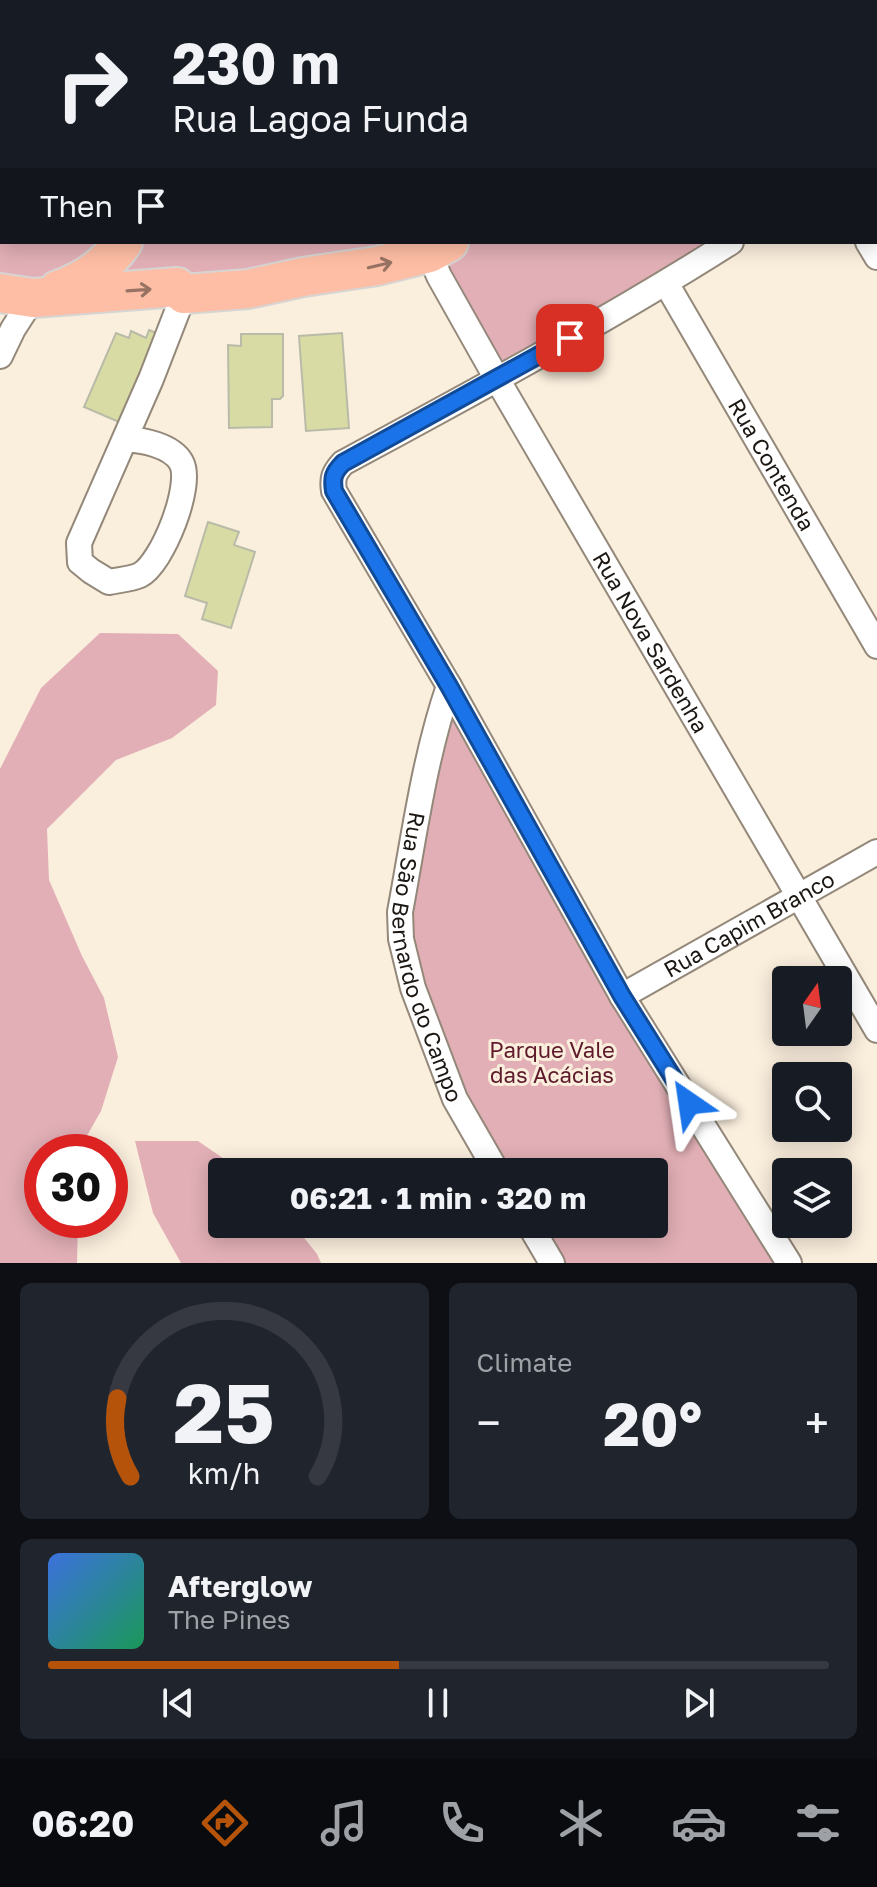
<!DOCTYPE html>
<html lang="en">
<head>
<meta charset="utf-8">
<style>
	body { margin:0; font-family:"Golos Text",sans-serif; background:#20242c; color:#f1f3f6; height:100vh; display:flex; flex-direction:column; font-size:30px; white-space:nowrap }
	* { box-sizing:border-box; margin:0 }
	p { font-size:26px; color:#9ea1a6 }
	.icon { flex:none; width:44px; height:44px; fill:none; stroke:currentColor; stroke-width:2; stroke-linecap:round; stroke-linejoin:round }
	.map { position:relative; height:1263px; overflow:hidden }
	.panel { display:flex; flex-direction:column; gap:20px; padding:20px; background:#0d0f14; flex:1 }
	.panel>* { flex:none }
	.top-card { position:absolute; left:0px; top:0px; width:878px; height:244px; box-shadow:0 4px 20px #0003; background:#171b24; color:#f1f3f6; overflow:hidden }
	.needle { width:52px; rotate:14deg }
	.buttons { position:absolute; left:772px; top:966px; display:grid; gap:16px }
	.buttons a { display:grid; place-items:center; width:80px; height:80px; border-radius:8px; background:#171b24; box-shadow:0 4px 20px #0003; font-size:40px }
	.speed { position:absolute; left:24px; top:1134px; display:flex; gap:16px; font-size:40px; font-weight:700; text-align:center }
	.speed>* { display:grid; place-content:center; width:104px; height:104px; border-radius:50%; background:#171b24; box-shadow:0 4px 20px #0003; line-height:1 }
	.speed .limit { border:12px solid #d22; background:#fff; color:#111 }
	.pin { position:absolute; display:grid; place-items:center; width:68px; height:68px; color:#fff; margin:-34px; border-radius:16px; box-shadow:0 4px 12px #0006 }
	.me { position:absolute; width:88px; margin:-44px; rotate:328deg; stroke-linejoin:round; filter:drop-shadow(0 0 6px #0008) }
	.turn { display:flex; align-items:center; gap:28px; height:168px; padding:0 40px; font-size:36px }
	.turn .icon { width:104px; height:104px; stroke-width:2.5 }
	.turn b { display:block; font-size:56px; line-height:68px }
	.then { display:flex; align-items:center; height:76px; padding:0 40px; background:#0003; gap:16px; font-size:30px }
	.big { font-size:60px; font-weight:700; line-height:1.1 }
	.panel .widget { flex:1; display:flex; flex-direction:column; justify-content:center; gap:12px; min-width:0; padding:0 28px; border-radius:12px; background:#20242c }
	.panel .dial { align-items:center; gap:0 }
	.dial svg { height:208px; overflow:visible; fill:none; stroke:#363941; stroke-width:7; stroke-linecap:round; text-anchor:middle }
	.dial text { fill:#f1f3f6; stroke:none }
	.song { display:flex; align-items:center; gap:24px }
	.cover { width:96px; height:96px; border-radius:12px; background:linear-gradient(135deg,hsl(220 70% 55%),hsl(150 70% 35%)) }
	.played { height:8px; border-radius:4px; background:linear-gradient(90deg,#b45309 45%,#363941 45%) }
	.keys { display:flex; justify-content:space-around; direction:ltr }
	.heat { display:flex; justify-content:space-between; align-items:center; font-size:44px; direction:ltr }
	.panel .tiles { flex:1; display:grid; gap:20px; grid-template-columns:1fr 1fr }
	.widget:last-child { grid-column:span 2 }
	.trip { position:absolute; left:208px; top:1158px; width:460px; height:80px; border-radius:8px; background:#171b24; box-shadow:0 4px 20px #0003; font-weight:700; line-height:80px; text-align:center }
	.tabs { display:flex; height:128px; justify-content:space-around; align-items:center; background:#090b0e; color:#9ea1a6 }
	.tabs .icon { width:56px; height:56px }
	.tabs .active { color:#b45309 }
	.tabs b { font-size:36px; color:#f1f3f6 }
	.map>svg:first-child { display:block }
</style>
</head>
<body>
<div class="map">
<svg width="877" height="1263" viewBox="0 0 877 1263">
	<rect width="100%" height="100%" fill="#faeedd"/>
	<path fill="#e2afb6" d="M2,119V242H731L499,379L424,242L245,283L0,281V121Z
		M100,633L178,634L218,671L216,705L172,738L116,760L47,829L49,880L82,956L104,998L118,1057L101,1111L80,1148V1152H42V1220H78L77,1263H0V769L41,688Z
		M442,683L789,1263H556L532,1224H654V1172H501L458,1100L395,928Z
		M135,1141H198L243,1172H222V1224H293L317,1254L321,1263H181L153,1213Z"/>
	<path fill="#d9dba4" stroke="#b9bba8" stroke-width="2" d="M149,330L164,336L126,425L84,407L116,333L129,338L131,331L146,338Z
		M342,333L349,428L306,431L299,336Z
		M241,334H283V396L280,399H272V427L229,428L228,345L241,346Z
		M208,522L239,532L234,545L255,552L231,628L202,619L207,603L185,596Z"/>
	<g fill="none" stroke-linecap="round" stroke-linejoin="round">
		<defs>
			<g id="street">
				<path d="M637,0L638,2"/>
				<path d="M62,2L64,0"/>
				<path d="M0,60L2,59"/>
				<path d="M876,155L877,154"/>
				<path d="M731,242C605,322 474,392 343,463C334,473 332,478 334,491L449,686L622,996L789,1263"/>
				<path d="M868,242L877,257"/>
				<path id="s1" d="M429,253L439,276L497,379L877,1030"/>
				<path id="s2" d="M666,283L877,646"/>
				<path d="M0,356L13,329L33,298"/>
				<path d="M125,439C142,440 171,445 181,462C194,484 162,564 140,575C132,579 118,580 109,582L91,571L80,562L79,543L151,379L184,294"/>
				<path id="s3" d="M449,686C424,759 414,837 400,912L401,939L413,988L455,1099L497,1172"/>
				<path id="s4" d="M622,996L877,852"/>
				<path d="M529,1224L552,1263"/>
			</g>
			<path id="primary" d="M109,2L111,0
				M172,2V0
				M725,2L733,0
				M826,2L829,0
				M0,111L2,110
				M58,290C86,280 106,266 123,242
				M0,293L33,298L177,287L184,294L248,289L303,277L377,266L429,253L449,242"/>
		</defs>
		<use href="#street" stroke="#938879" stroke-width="28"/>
		<use href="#primary" stroke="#d6d5d4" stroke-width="42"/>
		<use href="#street" stroke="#fff" stroke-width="24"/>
		<use href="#primary" stroke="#febea5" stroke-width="38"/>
	</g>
	<defs><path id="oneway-shaft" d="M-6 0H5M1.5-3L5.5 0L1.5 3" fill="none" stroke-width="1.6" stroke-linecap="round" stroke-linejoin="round" transform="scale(2)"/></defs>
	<g stroke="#987363">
		<use href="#oneway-shaft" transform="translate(380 265) rotate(-13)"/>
		<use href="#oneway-shaft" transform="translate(139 290) rotate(-4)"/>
	</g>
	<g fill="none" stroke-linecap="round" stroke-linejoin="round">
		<defs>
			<path id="route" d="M570,338L343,463C333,473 332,478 334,491L449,686L622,996L689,1103"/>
		</defs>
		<use href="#route" stroke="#114b97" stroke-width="20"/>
		<use href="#route" stroke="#1a73e8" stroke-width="14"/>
	</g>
	<g text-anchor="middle" stroke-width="6" stroke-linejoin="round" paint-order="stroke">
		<g font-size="22" fill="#1c1712" stroke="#faeedd">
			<text dy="8" stroke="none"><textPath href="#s2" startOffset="210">Rua Contenda</textPath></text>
			<text dy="8" stroke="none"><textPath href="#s1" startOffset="448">Rua Nova Sardenha</textPath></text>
			<text dy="8" stroke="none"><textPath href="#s4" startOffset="146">Rua Capim Branco</textPath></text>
			<text dy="8" stroke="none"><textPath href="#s3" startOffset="280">Rua São Bernardo do Campo</textPath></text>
		</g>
		<g font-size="22" fill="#5f192c" stroke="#faeedd">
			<text x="552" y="1058">Parque Vale<tspan x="552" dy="25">das Acácias</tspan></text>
		</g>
	</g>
</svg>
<div class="buttons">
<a><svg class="needle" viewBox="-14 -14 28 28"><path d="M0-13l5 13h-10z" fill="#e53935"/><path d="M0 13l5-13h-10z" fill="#9ea1a6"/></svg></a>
<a><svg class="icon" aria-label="search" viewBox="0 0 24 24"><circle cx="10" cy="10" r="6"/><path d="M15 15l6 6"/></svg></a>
<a><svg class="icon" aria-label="layers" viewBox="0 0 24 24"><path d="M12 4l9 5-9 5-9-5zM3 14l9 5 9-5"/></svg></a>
</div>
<div class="speed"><div class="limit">30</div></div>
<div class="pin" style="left:570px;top:338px;background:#d93025"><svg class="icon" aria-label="arrive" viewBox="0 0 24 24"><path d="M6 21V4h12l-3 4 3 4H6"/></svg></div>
<svg class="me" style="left:689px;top:1103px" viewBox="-20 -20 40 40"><path d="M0-17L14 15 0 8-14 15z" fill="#1a73e8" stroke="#fff" stroke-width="4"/></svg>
<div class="trip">06:21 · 1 min · 320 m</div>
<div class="top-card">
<div class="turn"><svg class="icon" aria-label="right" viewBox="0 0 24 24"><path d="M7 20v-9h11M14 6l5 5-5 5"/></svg><div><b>230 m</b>Rua Lagoa Funda</div></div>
<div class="then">Then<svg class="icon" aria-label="arrive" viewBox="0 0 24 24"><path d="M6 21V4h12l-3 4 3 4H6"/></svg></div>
</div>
</div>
<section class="panel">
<div class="tiles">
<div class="widget dial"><svg viewBox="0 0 100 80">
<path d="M14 69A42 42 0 1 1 86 69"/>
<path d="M14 69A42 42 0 0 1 9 39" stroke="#b45309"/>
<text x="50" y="56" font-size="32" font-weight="700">25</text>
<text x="50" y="72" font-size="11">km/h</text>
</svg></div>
<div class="widget"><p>Climate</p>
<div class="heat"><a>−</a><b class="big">20°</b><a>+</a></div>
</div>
<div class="widget">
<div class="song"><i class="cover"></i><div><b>Afterglow</b><p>The Pines</p></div></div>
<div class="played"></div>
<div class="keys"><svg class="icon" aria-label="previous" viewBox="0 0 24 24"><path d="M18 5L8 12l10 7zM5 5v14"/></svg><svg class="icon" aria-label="pause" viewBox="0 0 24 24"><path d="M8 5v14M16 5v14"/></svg><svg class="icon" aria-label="next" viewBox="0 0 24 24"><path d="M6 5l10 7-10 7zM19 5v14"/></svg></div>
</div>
</div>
</section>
<nav class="tabs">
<b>06:20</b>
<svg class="icon active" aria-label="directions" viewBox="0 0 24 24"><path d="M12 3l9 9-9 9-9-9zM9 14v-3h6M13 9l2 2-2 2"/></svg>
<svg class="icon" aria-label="music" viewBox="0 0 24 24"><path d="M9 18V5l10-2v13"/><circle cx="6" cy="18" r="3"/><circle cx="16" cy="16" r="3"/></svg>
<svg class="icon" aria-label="phone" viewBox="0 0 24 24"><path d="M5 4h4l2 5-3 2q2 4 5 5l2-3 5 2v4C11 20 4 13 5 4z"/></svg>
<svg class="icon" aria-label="climate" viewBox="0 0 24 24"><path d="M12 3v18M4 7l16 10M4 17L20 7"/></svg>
<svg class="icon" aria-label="car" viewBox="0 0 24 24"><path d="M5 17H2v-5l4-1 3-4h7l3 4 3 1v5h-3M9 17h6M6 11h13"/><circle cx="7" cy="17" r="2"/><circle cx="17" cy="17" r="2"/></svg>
<svg class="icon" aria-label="filters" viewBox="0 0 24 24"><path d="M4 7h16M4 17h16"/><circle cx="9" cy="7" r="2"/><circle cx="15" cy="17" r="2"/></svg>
</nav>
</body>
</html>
